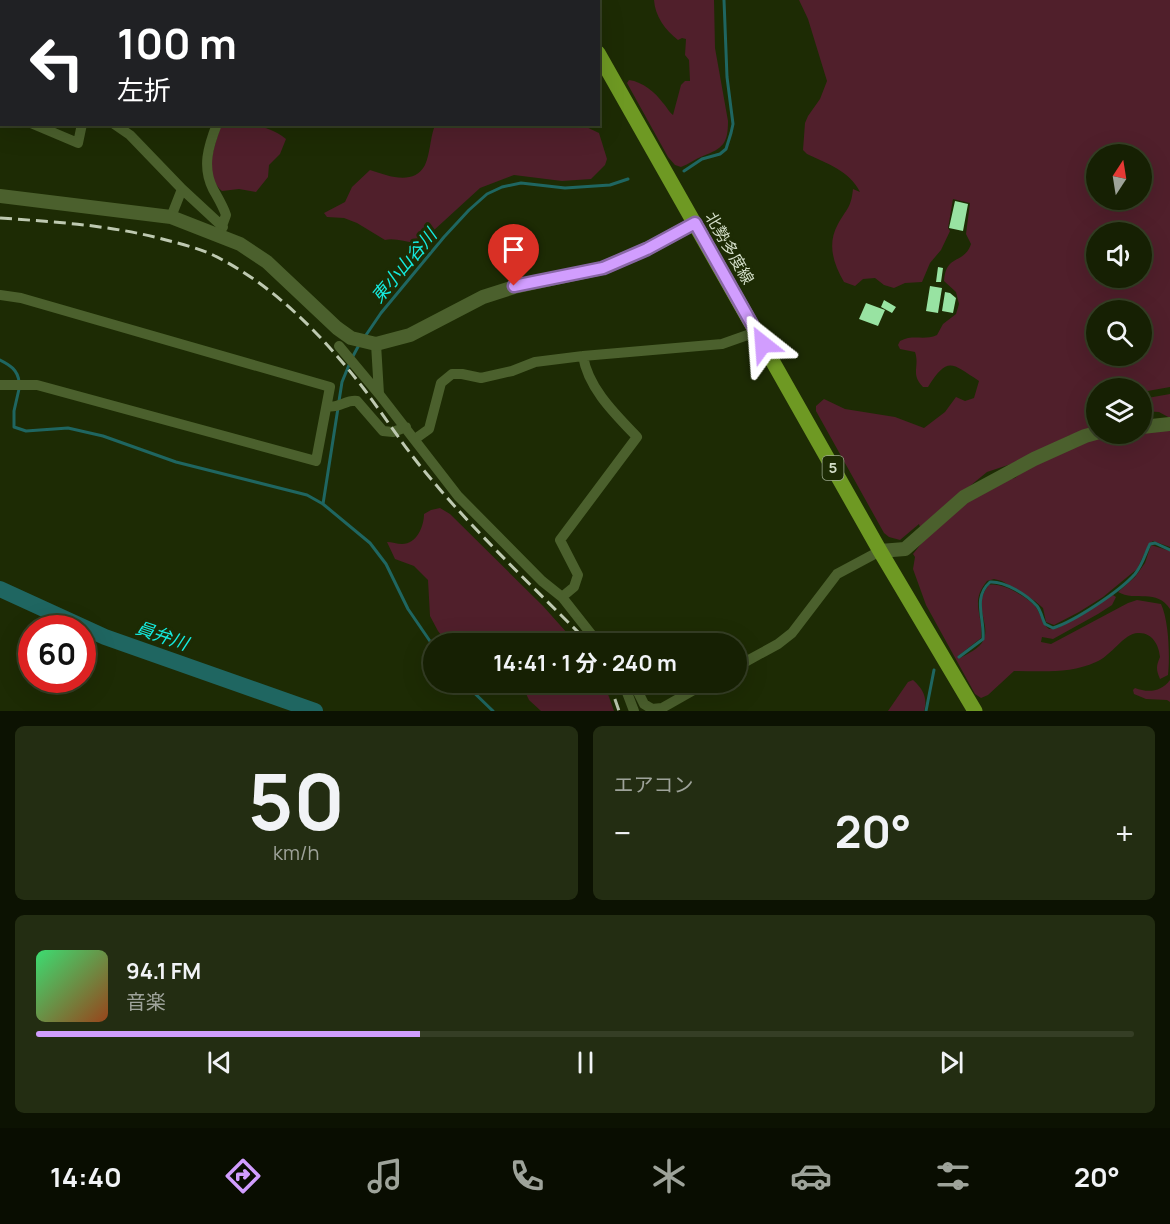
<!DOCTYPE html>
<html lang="ja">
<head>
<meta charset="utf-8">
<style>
	body { margin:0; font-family:Manrope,"Noto Sans JP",sans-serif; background:#232d12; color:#f1f3f6; height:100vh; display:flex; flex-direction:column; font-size:22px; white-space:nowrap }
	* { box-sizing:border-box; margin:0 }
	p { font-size:20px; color:#9ea39a }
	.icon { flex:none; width:33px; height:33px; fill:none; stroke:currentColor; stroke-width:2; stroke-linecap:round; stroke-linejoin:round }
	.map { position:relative; height:711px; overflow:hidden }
	.details { display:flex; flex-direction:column; gap:15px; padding:15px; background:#0c1202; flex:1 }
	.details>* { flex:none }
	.top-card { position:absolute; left:0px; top:0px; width:600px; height:126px; box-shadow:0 6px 24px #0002,0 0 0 2px #353e25; background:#202124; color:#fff; overflow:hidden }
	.needle { width:39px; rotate:12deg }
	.fabs { position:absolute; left:1086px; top:144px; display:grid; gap:12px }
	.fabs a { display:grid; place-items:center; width:66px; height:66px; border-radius:50%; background:#162003; box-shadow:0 6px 24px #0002,0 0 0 2px #353e25; font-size:30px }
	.speed { position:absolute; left:18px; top:615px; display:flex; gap:12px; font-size:30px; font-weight:700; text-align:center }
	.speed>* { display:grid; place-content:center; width:78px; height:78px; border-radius:50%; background:#162003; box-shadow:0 6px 24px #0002,0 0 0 2px #353e25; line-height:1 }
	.speed .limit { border:9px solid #d22; background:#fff; color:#111 }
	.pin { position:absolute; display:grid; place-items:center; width:51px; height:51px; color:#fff; margin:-62px -26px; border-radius:50% 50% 50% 0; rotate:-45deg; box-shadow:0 0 6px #0007 }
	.pin .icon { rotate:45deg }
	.me { position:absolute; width:66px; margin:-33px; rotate:332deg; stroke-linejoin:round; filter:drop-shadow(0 0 4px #0008) }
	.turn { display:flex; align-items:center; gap:21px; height:126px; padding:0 18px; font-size:27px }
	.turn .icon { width:78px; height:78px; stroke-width:2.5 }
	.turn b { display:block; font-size:42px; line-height:51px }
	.big { font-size:45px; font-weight:700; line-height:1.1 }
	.details .tile { flex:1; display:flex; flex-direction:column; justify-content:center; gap:9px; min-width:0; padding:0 21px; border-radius:9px; background:#232d12 }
	.details .dial { align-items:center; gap:0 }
	.dial b { font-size:78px; line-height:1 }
	.song { display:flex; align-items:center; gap:18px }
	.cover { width:72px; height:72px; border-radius:9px; background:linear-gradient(135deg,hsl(140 70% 55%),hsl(20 70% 35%)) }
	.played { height:6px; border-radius:3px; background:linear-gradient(90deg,#d19dfe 35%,#353e25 35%) }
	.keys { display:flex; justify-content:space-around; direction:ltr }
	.heat { display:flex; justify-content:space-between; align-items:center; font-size:33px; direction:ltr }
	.details .tiles { flex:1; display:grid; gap:15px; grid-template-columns:1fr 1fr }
	.tile:last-child { grid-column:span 2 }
	.trip { position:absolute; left:423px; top:633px; width:324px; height:60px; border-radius:30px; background:#162003; box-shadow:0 6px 24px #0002,0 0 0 2px #353e25; font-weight:700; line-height:60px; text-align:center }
	.menu { display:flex; height:96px; justify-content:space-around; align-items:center; background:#090d01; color:#9ea39a }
	.menu .icon { width:42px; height:42px }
	.menu .active { color:#d19dfe }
	.menu b { font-size:27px; color:#f1f3f6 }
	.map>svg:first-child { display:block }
</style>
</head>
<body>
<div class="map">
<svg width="1170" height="711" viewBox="0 0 1170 711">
	<rect width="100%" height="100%" fill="#1d2b04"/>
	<path fill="#501f2b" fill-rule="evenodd" d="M654,0H714L715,48L728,121C728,144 723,148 703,156C695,159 689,164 681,167L675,165L668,157L627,83L629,80C643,82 655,92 663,103C667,107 668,111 673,115L681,85L685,81H690L689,60L685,55L686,39L682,38L678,40C665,30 655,16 654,0Z
		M799,0H1170V387L1142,392V388H1096V428L1068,436L1023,460L987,472L920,527L919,524L900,540L889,537L884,533L816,411V406L824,399L845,409L895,417L924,428L945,412L956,397L965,401L974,398L979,381C951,363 948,356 928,387H923C910,374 920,367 915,352L900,349L898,345L900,341C913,334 924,341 937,335L943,324L956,314L959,304L956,292L944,281C946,253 964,265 971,244L966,234L970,203L953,199L948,228L950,231L941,250L930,263L922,282L905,283L894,288L884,285L875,278L863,279L855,286L844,282C833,263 827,244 838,224C847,208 851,208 853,189L860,192C849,170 827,164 807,154L803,150L805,123L808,116L820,99L827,81L808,19ZM1096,154H1142V200H1096ZM1096,232H1142V278H1096ZM1096,310H1142V356H1096Z
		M456,124L582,125L599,133L607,159L605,165L591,179L562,181L514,175L480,188L421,242C408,244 396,237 385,240L357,223L344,218L327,217L324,213L345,202L352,187L370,170C388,176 414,186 425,165C430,154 430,140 434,128Z
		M221,125C246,125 266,123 286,139L280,154L269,165L268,177L256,192L239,189L222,191C202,174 215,146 221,125Z
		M1170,394V418L1159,412L1142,411V399Z
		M1170,430V547L1153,541L1149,544L1137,569L1103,597L1079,612L1054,625L1046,622L1043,608L1035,601L1002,581L994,579L987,581C969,603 984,614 981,638L958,656L960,658C967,654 980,648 983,641C992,624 971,606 989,585C1001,582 1025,596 1033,604C1041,611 1040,622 1049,629L1058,628L1113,595L1116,597L1112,605L1098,614L1053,639L1042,637L1041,642L1051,644L1128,603L1137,600L1161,604C1169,621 1170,657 1168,675L1160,679C1156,670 1156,666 1160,657C1159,645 1152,632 1138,633C1124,633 1110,657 1096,662C1070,674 1042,671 1014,671L988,695L981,698L975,694L926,605L913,569L915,557L913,554L932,530L967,501L1002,481L1015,478L1027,468L1088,441L1118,434Z
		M440,508L450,514L543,606L576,643L452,644L445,640L438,631L430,616L428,580L414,566L395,559L387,542C392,542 397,544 402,544C417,544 424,526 424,514L431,510Z
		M1151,545L1170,551V609C1157,588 1135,602 1118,592L1135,577L1145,563Z
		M913,680C923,689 928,698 924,711H888L908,682Z
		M1170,680V702L1167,700L1146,699L1134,694L1133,690L1135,688C1148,693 1161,692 1170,680Z
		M521,683H604L614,711H541L529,700Z"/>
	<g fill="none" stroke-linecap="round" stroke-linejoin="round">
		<path stroke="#1f6661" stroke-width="3" d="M684,171L702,159L720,154L726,149L731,133L733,124L727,77L724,0
			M364,338L381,313L444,237L469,210L487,194L502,187L521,183L565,188L610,185L628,179
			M352,358L360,343
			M0,360C10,365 18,370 19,382
			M19,389L14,411V427L26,431L68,428L103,436L176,462L307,495L323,504L370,543L386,564L408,609L434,647
			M339,401L342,382L349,365
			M323,504L338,408
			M959,657L983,639C985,619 972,598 990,582C1005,581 1027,595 1037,606C1041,611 1042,618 1045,624L1053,628C1075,621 1120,591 1135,574C1143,564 1145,554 1150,544L1155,543L1170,550
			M463,682L493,711
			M926,711L934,670"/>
		<path stroke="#1f6661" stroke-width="16" d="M0,589L105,637L315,711"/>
	</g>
	<path fill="#98e3a2" d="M955,201L968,204L963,231L949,228Z
		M938,267L943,268L941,282H936Z
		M930,286L942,288L938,313L926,311Z
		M945,292L950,293L956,298L953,313L942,311Z
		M884,300L896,307L892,313L881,307Z
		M866,303L885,310L878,326L859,319Z"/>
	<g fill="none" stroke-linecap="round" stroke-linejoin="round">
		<path stroke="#4b602d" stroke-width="10" d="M192,0L193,2
			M0,81H2
			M0,116L2,117
			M33,124L78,143L82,124
			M114,124L130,135L182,189L171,217
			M217,124C208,147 202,167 213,189C218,198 223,206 226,215L219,234
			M182,189L223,227
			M0,295L21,298L330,387L316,461L37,385H0
			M376,344L379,394L458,496L542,581L562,597L599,644
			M339,346L379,394
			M327,406C338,409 347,399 357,401L383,431L393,432L406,427
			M415,439L429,429L441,383L452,374H462L481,378L512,371L535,362L583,356L722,344L756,332
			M562,597L574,587L578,575L560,540L637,437C615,414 588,388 583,356
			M736,667L778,644L792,633L837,574L880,551
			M623,682L634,711
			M633,682L644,704L652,709L662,708L708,682"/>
		<path stroke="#4b602d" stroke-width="14" d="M0,196L171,217L240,244L267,262L337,328L351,338L376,344L410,335L483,297L514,287L603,268L647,249L695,223
			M1142,427L1170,424
			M880,551L905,549L964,497L1034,459L1085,436L1096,433"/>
		<path stroke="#6e9923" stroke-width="15" d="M568,0L569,2
			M598,53L880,551L975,711"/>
		<path stroke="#bec9b1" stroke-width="3" stroke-dasharray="12 6" stroke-linecap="butt" d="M0,218C56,222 111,225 166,240C181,244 198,248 213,255C274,285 323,336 364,389C385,417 404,447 426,473C474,531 529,583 582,636L587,644
			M609,682L619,711"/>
	</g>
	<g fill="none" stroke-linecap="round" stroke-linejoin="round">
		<defs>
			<path id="route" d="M514,286L603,268L647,249L695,223L763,344"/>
		</defs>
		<use href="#route" stroke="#8866a5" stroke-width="15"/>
		<use href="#route" stroke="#d19dfe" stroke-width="10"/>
	</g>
	<g text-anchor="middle" stroke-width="6" stroke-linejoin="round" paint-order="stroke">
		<rect fill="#1d2b04" stroke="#9ca88d" stroke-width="1.5" x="822.5" y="456" width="21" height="24" rx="4.5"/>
		<g font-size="15" font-weight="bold" fill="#d3dec8">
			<text x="833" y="473">5</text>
		</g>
		<g font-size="16" fill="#d3dec8" stroke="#1d2b04">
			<text transform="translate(730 248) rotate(60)" y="6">北勢多度線</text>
		</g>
		<g font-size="18" font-style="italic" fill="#15ebdf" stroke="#1d2b04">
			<text transform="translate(404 266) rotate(-50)" y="6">東小山谷川</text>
			<text transform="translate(162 636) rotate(19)" y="6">員弁川</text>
		</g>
	</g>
</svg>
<div class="fabs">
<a><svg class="needle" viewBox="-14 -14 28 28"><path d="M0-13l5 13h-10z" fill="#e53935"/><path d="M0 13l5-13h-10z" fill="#9ea39a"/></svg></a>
<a><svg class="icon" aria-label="sound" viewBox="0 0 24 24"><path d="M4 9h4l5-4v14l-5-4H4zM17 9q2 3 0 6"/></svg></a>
<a><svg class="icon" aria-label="search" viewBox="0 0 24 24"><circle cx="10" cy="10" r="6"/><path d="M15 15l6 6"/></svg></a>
<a><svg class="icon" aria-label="layers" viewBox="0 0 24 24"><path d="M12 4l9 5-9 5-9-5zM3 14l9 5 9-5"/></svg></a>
</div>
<div class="speed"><div class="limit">60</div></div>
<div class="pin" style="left:514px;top:286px;background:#d93025"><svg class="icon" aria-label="arrive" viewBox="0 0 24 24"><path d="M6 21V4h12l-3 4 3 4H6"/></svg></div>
<svg class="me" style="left:763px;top:344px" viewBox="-20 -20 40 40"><path d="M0-17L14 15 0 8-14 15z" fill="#d19dfe" stroke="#fff" stroke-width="4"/></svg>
<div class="trip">14:41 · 1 分 · 240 m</div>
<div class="top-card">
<div class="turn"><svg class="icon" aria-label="left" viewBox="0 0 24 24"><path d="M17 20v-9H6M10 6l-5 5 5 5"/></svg><div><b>100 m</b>左折</div></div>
</div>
</div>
<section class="details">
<div class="tiles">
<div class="tile dial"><b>50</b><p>km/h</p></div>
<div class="tile"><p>エアコン</p>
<div class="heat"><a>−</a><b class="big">20°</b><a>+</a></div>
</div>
<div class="tile">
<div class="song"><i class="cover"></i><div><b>94.1 FM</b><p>音楽</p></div></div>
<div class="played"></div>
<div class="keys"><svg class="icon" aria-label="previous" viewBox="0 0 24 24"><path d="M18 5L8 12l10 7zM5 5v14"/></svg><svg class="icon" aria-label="pause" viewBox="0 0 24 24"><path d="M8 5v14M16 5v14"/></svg><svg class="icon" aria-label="next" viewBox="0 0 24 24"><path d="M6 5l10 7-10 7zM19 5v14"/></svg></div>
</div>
</div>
</section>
<nav class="menu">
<b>14:40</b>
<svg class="icon active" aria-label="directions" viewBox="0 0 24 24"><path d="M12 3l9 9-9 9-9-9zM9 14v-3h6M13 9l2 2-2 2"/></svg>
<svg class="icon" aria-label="music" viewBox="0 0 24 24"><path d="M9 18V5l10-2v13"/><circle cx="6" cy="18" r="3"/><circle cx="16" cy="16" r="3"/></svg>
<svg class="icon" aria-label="phone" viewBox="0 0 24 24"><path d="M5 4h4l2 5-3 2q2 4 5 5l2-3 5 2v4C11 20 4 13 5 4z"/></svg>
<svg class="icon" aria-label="climate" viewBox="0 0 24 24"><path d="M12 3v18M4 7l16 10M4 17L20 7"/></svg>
<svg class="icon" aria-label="car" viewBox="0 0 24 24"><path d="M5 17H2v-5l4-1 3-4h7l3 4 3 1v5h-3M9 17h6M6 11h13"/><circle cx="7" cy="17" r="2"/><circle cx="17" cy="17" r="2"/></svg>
<svg class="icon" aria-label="filters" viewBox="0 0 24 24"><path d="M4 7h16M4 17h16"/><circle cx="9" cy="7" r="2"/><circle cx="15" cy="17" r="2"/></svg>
<b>20°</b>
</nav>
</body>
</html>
